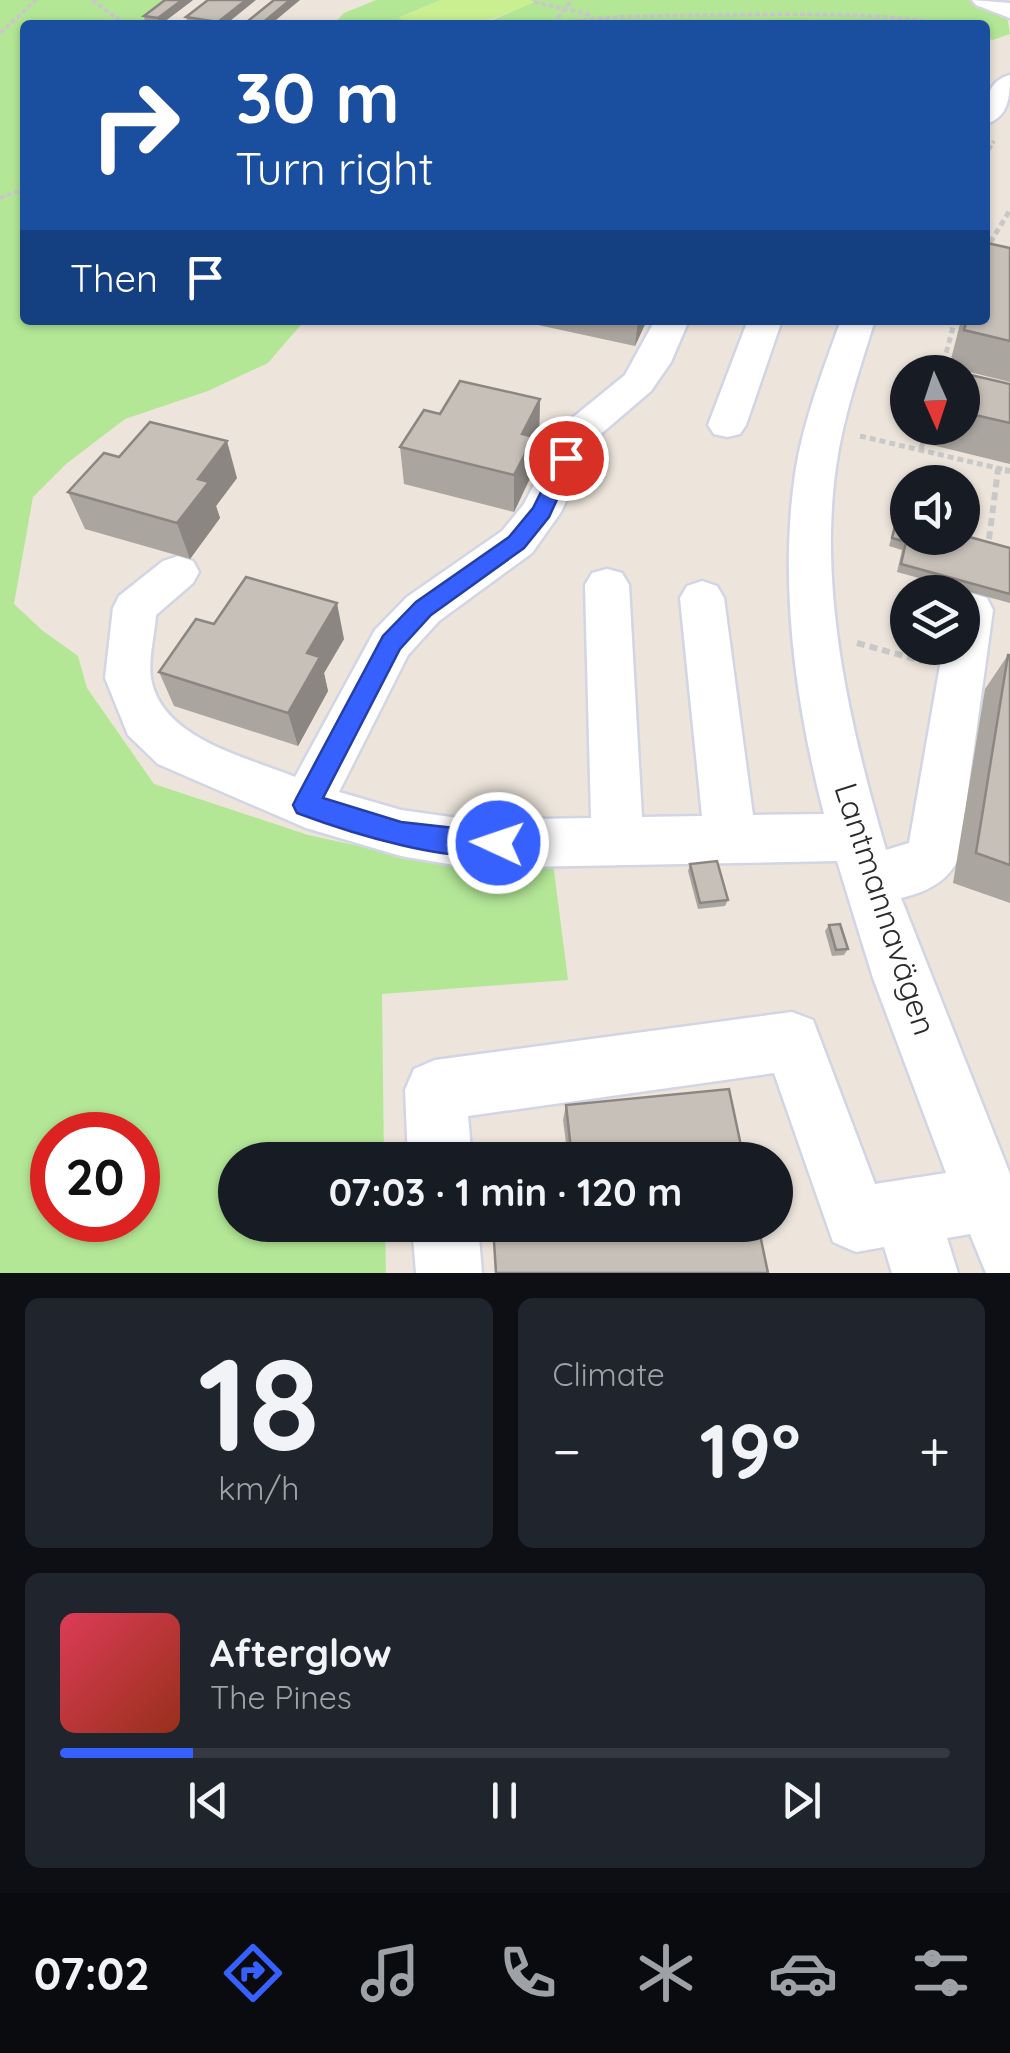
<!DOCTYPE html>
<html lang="en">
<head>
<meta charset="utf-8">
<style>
	body { margin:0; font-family:Quicksand,sans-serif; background:#20242c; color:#f1f3f6; height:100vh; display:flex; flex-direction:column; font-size:38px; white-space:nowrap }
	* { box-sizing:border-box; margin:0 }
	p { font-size:32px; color:#9ea1a6 }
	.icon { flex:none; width:55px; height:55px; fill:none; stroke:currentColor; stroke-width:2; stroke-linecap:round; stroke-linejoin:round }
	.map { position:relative; height:1273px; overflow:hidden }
	.sheet { display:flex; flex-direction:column; gap:25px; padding:25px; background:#0d0f14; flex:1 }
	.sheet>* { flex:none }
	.guide { position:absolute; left:20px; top:20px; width:970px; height:305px; border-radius:10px; box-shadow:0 2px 8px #0004; background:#1a4fa0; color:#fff; overflow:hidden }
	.needle { width:65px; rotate:177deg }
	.controls { position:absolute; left:890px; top:355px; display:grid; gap:20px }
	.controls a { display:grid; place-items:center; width:90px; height:90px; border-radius:50%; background:#171b24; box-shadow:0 2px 8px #0004; font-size:50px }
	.speed { position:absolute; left:30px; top:1112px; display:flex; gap:20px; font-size:50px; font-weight:700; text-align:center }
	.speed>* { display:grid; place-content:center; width:130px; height:130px; border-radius:50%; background:#171b24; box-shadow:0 2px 8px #0004; line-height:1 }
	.speed .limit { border:15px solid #d22; background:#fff; color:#111 }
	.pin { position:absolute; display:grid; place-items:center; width:85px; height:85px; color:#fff; margin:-42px; border:5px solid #fff; border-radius:50%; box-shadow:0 2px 10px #0007 }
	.me { position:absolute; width:110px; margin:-55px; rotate:273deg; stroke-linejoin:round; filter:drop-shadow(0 0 8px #0008) }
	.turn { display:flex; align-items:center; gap:35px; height:210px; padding:0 50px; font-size:45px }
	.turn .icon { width:130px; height:130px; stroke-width:2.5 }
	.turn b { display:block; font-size:70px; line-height:85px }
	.then { display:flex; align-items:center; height:95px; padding:0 50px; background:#0003; gap:20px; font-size:38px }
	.big { font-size:75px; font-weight:700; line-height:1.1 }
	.sheet .tile { flex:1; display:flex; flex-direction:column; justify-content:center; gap:15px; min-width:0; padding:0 35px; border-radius:15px; background:#20242c }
	.sheet .dial { align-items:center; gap:0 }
	.dial b { font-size:130px; line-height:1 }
	.song { display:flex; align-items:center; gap:30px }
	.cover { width:120px; height:120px; border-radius:15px; background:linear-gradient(135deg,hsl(350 70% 55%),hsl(10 70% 35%)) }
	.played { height:10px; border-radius:5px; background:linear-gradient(90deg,#3761ff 15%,#363941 15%) }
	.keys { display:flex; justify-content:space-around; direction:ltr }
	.heat { display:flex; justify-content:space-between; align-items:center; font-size:55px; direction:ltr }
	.sheet .tiles { flex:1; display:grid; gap:25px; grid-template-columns:1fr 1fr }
	.tile:last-child { grid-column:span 2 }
	.trip { position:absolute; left:218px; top:1142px; width:575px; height:100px; border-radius:50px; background:#171b24; box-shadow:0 2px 8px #0004; font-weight:700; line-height:100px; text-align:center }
	.dock { display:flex; height:160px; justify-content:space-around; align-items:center; background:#090b0e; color:#9ea1a6 }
	.dock .icon { width:70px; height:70px }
	.dock .on { color:#3761ff }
	.dock b { font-size:45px; color:#f1f3f6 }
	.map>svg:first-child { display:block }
</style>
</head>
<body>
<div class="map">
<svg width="1010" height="1273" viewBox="0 0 1010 1273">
	<rect width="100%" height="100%" fill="#ede5dc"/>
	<path fill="#b3e796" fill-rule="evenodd" d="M0,0H168L139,25H25V320H305L268,363L208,391L125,419L66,464L33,497L14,604L43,631L78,656L87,688L154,784L308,835L447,865L553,863L568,980L382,994L384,1160H235V1225H385L386,1273H0ZM52,1135H138V1220H52Z
		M376,0H441L400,17L417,25H333L344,13Z
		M529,0H974L1007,16L1010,34L993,40L985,38V25H482L533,2Z"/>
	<path fill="#c9ef91" d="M441,0H529L534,2C489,22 447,38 398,18Z"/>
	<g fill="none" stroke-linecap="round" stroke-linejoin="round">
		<defs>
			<path id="minor" d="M972,0L1010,3V18L976,5Z
				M1010,75C1010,96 1009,118 985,124C985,104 986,81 1010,75Z
				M655,320H689L671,362L651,391L595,439L561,512L532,553L439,621L408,655L339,792L401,810L472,820L591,818L585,585L592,573L607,569L622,573L629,585L642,817L702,816L680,598L687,586L702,581L717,586L724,598L753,815L824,814C796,706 779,585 795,474C803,421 823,370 841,320H875C860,368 843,417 836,467C818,594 851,730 886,850L909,843L943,648H962V596L971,593L987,598L993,610L959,857C949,881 927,892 901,898L1010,1174V1273H986L970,1234L947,1238L958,1273H892L884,1247L856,1252L833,1242L774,1073L468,1116L472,1160H408L405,1090L414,1069L435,1060L792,1012L813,1020L875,1184L946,1173L873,978L837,861L472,868L401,856L306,828L158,764L128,735L105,678L113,608L119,596L163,561L178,556L193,561L199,572L193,583L156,615C155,634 148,659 151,678C161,739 247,757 295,777L375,630L407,597L502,531L524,504L566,423L625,375Z
				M748,320H782L746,425L740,434L727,437L714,434L708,425Z
				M412,1225H478L482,1273H416Z"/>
		</defs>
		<use href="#minor" stroke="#d1d5e4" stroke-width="5"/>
		<path stroke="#c8c8c8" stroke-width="4" stroke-dasharray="5 2.5" stroke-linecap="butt" d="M92,0L126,25
			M534,2L592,15
			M553,24L572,0
			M553,25C604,15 654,16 706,15C788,14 868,11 950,25
			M0,33L36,0
			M985,156L994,141
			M0,198L25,189"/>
		<path stroke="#c8c8c8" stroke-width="5" stroke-dasharray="6 4" stroke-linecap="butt" d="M985,251L1010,210
			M941,372L955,320
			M860,436L1010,471
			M921,449L927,428
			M997,472L998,468"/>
		<path stroke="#c8c8c8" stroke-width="6" stroke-dasharray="8 5" stroke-linecap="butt" d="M1005,470L1010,471
			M989,539L998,470
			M857,643L922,661"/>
		<use href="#minor" fill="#fff" fill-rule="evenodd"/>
	</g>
	<path fill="#aaa59e" d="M193,0L160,25L145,23L144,16Z
		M208,0L225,25L188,24L186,17Z
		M1010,248V382L949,367L961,320H985Z
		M538,320H647L635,346L538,325Z
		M962,373L1010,384V464L932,445L936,428H962Z
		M540,399L539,436L533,448L532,474L514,512L404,484L400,447L440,414Z
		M237,478L216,506L220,518L190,559L85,529L68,492Z
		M897,518L1010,548V603L897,572L902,550L889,546Z
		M214,624L344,639L324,673L328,691L298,746L174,706L159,672Z
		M1008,655H1010V903L953,883L985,689Z
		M690,864L728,900L725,906L698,909L688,871Z
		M829,925L848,949L844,955L832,956L825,931Z
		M566,1105L744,1160L568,1158L563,1120Z"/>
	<path fill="#8b8681" d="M182,0H193L160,25L158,18Z
		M246,0H256L225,25H219L218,22Z
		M290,0H300L270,25H260Z
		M638,320H647L635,346Z
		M540,399L539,436L533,448L532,474L514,512V475L522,434Z
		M227,441L237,478L216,506L220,518L190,559L177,523L198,479Z
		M337,603L344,639L324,673L328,691L298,746L288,713L307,653Z"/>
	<path fill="#c6c0b8" stroke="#8b8681" stroke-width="2.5" d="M165,0H182L158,18L144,16Z
		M208,0H246L218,22L186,17Z
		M274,0H290L260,25H243Z
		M987,243L1010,248V341L964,330L967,320H985V251Z
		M962,373L1010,384V423L962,412Z
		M460,381L540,399L522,434L534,437L514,475L400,447L424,410L440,414Z
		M150,422L227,441L198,479L209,482L177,523L68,492L104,453L119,457Z
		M897,518L908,521V538H962V535L1010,548V594L901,564L906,542L892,538Z
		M246,577L337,603L307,653L320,657L288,713L159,672L196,619L214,624Z
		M1008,655H1010V865L976,853Z
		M717,861L728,900L700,903L690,864Z
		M840,924L848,949L836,950L829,925Z
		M729,1089L744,1160H550L572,1158L566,1105Z
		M493,1225H758L768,1273H496Z"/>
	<path fill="#3761ff" stroke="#243fa6" stroke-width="2.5" d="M566,452L576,458L549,517L524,548L431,615L400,649L323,798L401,822L508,834L512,843L508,851C461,869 345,831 297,813L293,805L297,797L383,636L416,602L509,537L533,508L560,454Z"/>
	<g text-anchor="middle" stroke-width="9" stroke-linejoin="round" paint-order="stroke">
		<g font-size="32" fill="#2b2b2b" stroke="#fff">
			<text transform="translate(885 909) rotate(72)" y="11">Lantmannavägen</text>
		</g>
	</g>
</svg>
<div class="controls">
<a><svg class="needle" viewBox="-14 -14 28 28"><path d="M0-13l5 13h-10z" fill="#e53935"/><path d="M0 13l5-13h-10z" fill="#9ea1a6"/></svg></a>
<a><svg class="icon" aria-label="sound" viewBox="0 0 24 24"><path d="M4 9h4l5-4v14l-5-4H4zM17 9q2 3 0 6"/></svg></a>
<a><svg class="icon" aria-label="layers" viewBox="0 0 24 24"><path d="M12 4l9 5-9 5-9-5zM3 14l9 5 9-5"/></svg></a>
</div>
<div class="speed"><div class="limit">20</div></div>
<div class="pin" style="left:566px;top:458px;background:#d93025"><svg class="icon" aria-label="arrive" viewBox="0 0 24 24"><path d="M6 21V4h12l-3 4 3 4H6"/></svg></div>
<svg class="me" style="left:498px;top:843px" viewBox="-20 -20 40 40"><circle r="17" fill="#3761ff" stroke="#fff" stroke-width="3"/><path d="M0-11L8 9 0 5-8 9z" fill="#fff"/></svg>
<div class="trip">07:03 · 1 min · 120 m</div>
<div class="guide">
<div class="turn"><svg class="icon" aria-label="right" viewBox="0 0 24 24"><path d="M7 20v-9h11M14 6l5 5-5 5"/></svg><div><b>30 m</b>Turn right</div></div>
<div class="then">Then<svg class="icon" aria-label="arrive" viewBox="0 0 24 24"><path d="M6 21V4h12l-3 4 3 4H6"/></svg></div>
</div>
</div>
<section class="sheet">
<div class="tiles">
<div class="tile dial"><b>18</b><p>km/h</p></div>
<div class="tile"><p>Climate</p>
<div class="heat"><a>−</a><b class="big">19°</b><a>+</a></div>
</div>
<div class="tile">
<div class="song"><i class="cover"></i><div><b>Afterglow</b><p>The Pines</p></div></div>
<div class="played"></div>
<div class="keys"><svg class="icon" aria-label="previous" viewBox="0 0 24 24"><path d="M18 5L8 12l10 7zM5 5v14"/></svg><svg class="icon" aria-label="pause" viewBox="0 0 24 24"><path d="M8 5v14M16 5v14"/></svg><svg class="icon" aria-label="next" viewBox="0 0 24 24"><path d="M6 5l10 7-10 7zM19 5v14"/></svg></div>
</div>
</div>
</section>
<nav class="dock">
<b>07:02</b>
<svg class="icon on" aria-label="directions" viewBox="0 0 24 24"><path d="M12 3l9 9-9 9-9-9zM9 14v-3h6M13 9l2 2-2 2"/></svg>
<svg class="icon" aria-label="music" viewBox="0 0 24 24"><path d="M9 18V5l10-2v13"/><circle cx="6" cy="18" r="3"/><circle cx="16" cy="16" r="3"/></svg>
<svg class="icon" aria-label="phone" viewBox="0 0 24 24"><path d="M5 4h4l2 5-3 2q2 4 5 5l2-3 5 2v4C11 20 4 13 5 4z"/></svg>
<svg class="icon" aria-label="climate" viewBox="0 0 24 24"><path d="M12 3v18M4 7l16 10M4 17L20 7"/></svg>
<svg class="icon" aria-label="car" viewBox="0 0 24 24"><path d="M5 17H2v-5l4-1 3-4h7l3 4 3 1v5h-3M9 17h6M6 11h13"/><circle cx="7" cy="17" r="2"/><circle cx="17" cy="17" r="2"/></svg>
<svg class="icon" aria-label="filters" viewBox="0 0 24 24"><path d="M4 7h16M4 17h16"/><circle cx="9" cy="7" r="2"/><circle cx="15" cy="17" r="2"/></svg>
</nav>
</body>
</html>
